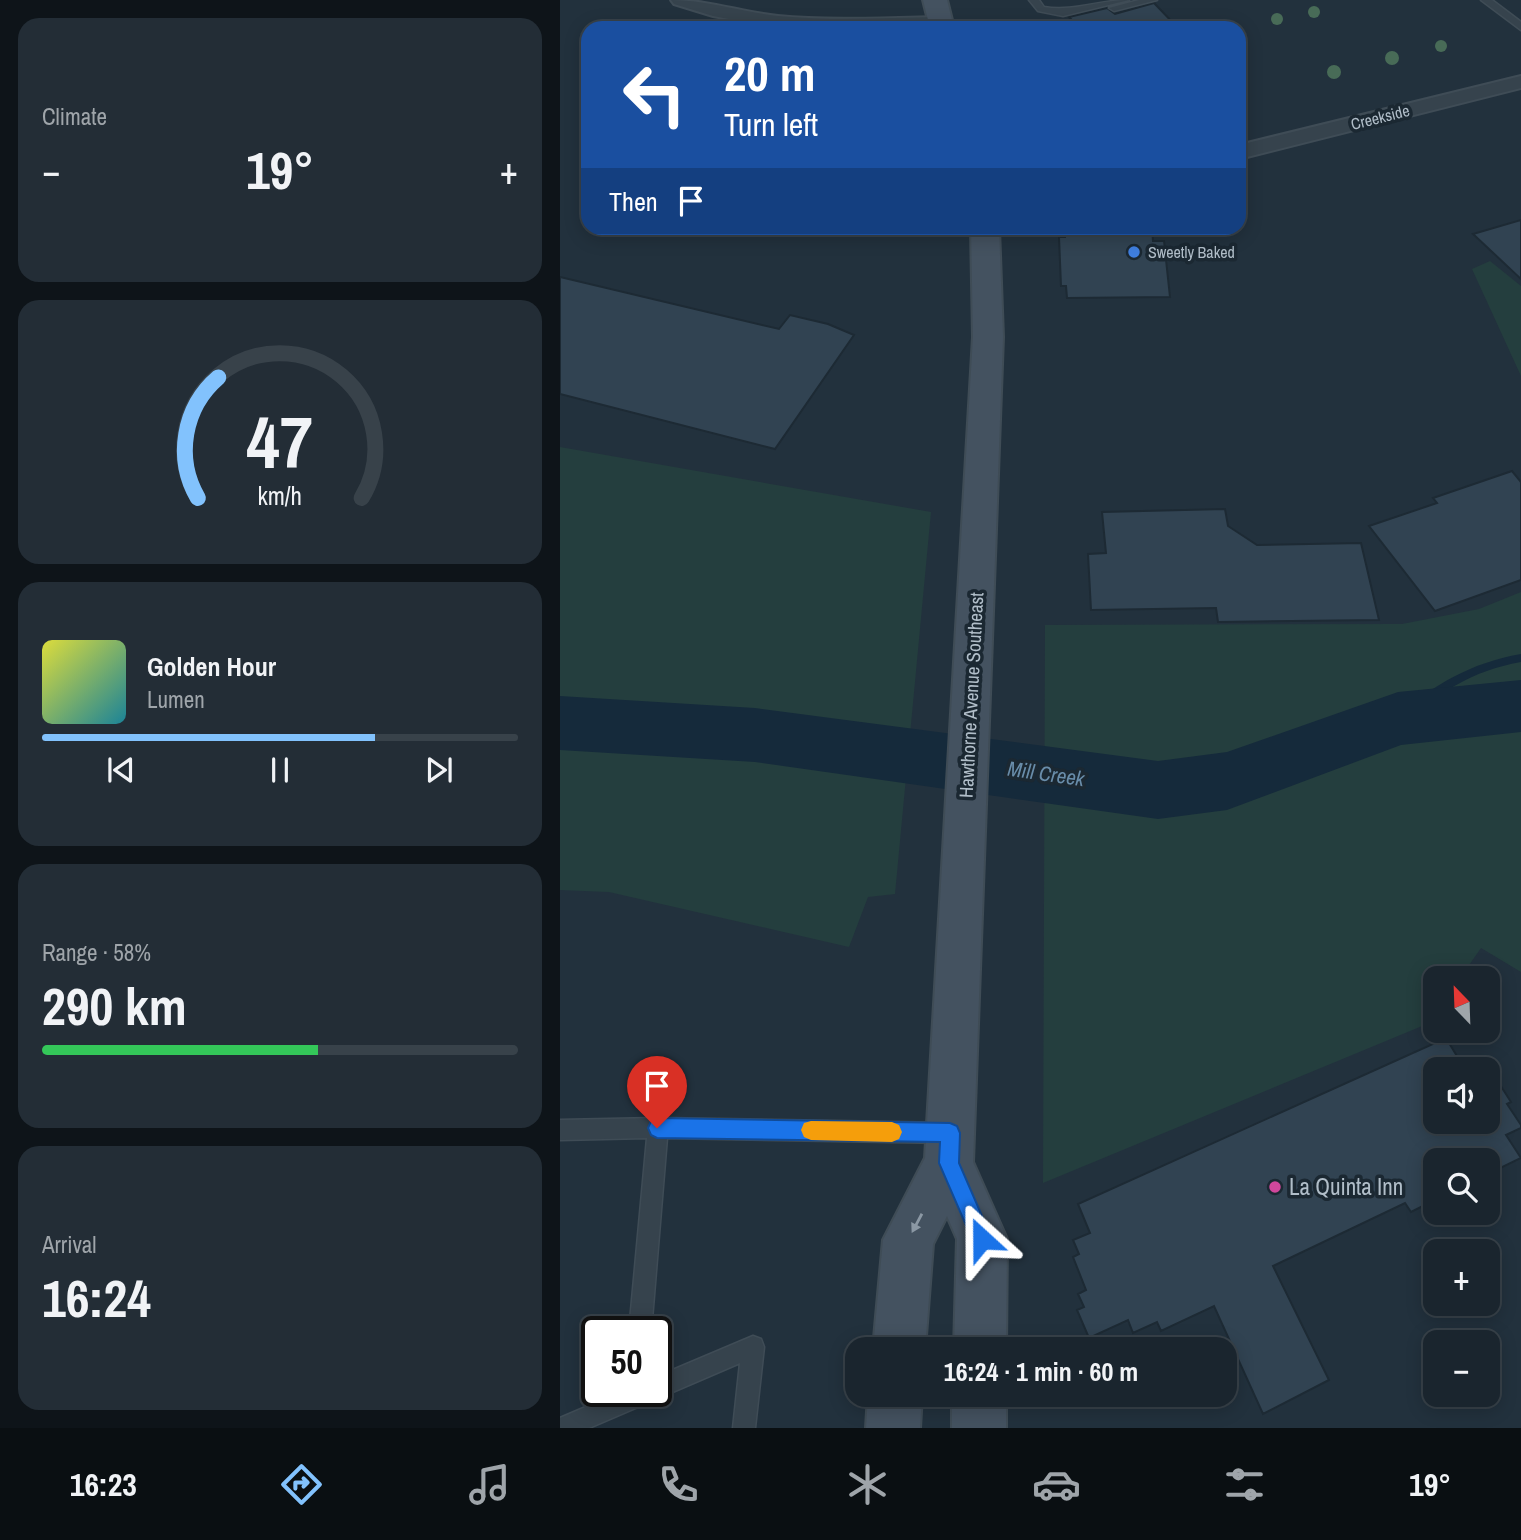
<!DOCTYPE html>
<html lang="en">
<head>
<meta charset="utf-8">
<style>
	body { margin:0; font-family:"Archivo Narrow",sans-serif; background:#232d36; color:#f1f3f6; height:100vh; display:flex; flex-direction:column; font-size:26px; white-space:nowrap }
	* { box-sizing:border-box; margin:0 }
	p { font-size:23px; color:#9fa5aa }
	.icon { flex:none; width:38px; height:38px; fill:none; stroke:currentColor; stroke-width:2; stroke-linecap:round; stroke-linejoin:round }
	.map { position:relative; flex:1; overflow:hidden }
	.panel { display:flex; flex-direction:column; gap:18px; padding:18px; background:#0e1419; width:560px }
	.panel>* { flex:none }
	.guide { position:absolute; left:21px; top:21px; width:665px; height:214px; border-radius:21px; box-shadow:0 4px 18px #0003,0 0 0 2px #38424a; background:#1a4fa0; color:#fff; overflow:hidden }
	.needle { width:46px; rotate:337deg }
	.fabs { position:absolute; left:863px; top:966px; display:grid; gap:14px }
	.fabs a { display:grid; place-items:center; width:77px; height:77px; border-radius:14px; background:#1a252e; box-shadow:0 4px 18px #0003,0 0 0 2px #38424a; font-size:35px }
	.speed { position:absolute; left:21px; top:1316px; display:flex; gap:14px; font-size:35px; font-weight:700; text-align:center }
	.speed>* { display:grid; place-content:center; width:91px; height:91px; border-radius:50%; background:#1a252e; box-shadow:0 4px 18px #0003,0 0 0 2px #38424a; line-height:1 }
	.speed .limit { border:4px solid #111; border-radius:10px; background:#fff; color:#111 }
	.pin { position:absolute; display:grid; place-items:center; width:60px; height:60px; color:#fff; margin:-72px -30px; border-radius:50% 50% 50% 0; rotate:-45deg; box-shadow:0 0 7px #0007 }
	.pin .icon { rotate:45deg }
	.me { position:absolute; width:77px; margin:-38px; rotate:336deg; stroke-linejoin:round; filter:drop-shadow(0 0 5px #0008) }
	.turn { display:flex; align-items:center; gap:24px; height:147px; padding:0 28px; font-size:32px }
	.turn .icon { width:91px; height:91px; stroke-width:2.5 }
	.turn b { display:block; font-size:49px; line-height:60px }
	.then { display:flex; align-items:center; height:66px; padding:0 28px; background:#0003; gap:14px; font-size:26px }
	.big { font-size:52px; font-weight:700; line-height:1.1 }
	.panel .card { flex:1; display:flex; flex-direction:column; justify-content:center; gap:10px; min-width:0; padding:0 24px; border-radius:21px; background:#232d36 }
	.panel .dial { align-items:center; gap:0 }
	.dial svg { height:182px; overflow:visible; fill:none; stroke:#38424a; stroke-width:7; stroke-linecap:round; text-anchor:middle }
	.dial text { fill:#f1f3f6; stroke:none }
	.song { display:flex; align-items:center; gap:21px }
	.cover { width:84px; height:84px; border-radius:10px; background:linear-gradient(135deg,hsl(60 70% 55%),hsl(190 70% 35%)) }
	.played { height:7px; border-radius:4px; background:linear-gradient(90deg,#82c2fd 70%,#38424a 70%) }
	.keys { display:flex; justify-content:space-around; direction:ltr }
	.heat { display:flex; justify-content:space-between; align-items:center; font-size:38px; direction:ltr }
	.charge { height:10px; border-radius:5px; background:linear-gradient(90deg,#34c759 58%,#38424a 0) }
	.trip { position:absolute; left:285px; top:1337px; width:392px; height:70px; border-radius:21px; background:#1a252e; box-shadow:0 4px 18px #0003,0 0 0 2px #38424a; font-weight:700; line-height:70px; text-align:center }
	.tab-bar { display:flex; height:112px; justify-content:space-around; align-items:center; background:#0a0f12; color:#9fa5aa }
	.tab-bar .icon { width:49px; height:49px }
	.tab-bar .current { color:#82c2fd }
	.tab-bar b { font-size:32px; color:#f1f3f6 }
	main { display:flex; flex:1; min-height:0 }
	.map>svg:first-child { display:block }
</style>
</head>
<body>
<main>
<section class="panel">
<div class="card"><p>Climate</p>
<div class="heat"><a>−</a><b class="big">19°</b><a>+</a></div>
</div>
<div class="card dial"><svg viewBox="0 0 100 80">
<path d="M14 69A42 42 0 1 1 86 69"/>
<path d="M14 69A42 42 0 0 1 23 16" stroke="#82c2fd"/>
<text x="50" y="56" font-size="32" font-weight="700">47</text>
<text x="50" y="72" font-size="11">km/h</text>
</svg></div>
<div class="card">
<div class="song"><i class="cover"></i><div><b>Golden Hour</b><p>Lumen</p></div></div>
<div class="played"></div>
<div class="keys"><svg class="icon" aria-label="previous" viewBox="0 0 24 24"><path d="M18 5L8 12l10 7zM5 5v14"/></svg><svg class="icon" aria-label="pause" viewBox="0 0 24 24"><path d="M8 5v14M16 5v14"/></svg><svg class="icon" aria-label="next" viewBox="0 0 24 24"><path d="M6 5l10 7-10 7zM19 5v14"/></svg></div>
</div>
<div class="card"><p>Range · 58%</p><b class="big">290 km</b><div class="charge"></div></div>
<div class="card"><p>Arrival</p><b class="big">16:24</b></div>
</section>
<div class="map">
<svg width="961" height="1428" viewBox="0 0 961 1428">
	<rect width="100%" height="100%" fill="#22313d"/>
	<path fill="#243e3e" d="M930,261L961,286V376L912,269Z
		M0,447L371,512L335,894L308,897L289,947L49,892L0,890Z
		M961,592V972L921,948L900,978H875V1013L867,1024L483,1183L485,625L842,624L919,609Z"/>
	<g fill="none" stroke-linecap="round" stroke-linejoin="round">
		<path fill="#152a3b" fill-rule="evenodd" d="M961,654V662C911,671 882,692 842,722H834L833,719L834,716C876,685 909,663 961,654Z"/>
		<path fill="#152a3b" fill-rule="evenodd" d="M961,680V732L841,745L667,810L598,819L195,762L0,750V696L195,708L598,761L667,752L838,692Z"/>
	</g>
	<path fill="#314352" stroke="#1d2a34" stroke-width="2" d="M594,3L618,28H519L509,17L547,8L555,14Z
		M961,220V279L913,234Z
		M505,228H592L593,241H604L610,297L507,298L506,286H501L499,237H505Z
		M0,277L219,329L230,315L268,324L294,335L215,449L0,394Z
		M952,471L961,482V580L875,611L809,526L877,503L873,498Z
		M665,509L668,526L697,545L801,543L819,620L658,622L656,608L531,610L528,554L546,553L542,512Z
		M886,1038L903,1066L919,1060L926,1069H875V1122H928V1070L930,1069L951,1102L947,1104L961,1125V1128L946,1135L961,1158L928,1174V1160H875V1200L851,1212L845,1203L713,1266L769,1380L703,1414L654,1306L601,1331L597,1322L573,1333L568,1320L529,1338L517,1310L524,1307L518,1294L526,1290L513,1257L519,1254L513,1240L530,1233L518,1204Z"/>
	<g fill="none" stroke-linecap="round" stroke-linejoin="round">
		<defs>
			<path id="lane" d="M469,0H479L484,7C513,12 540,0 569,0L503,16L478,11Z
				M579,0H597L554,11L549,8Z
				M921,0H932L961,22V30Z
				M98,1118L388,1123L395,1126L398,1133L395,1140L388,1143L107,1138L91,1332H69L87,1138L0,1140V1120Z
				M193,1336L201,1339L204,1347L195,1428H173L180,1363L29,1428H0V1418L63,1391H96V1377Z"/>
			<path id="street" d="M111,0C148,0 181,12 218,16C272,21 327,18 381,17L388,19L391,23L385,28H217L153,16L114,4Z
				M961,76V88L679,159V145Z"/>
			<path id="secondary" d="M363,0H387L394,28H370Z
				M411,228H439L443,337L413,1162L447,1239L446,1349H394L397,1239L387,1216L373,1244L365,1349H313L323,1240L365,1158L413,337Z
				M308,1395H362L360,1428H306Z
				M392,1395H446V1428H392Z"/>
		</defs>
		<use href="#lane" stroke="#3f4c56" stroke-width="3"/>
		<use href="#street" stroke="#3f4c56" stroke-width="4"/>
		<use href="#secondary" stroke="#3f4c56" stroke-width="4"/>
		<use href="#lane" fill="#36434d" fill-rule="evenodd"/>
		<use href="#street" fill="#36434d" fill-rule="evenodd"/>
		<use href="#secondary" fill="#445260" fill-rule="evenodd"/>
	</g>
	<g fill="#486b57">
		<circle cx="754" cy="12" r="6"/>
		<circle cx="717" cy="19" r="6"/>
		<circle cx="881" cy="46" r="6"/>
		<circle cx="832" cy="58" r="7"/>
		<circle cx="774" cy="72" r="7"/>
	</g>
	<defs><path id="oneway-solid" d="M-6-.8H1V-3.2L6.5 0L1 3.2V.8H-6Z" transform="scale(1.75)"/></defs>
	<use fill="#8b98a4" href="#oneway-solid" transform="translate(357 1223) rotate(118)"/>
	<path fill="#1a73e8" stroke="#114b97" stroke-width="2" d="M97,1118L390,1123L397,1126L400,1133L399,1163L432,1239L429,1246L422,1249L415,1246L379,1163L380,1142L97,1138L91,1135L88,1128L91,1121Z"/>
	<path fill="#f59e0b" d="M251,1121L332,1122L339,1125L342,1132L339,1139L332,1142L251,1140L244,1137L241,1130L244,1123Z"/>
	<circle fill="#3f7fe0" stroke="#1b2832" stroke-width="2.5" cx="574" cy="252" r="7"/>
	<circle fill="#d1479c" stroke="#1b2832" stroke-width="2.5" cx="715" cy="1187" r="7"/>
	<g text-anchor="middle" stroke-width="7" stroke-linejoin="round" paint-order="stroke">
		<g font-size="16" fill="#b1bec9" stroke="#1b2832">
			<text transform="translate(820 117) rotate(-14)" y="6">Creekside</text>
		</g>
		<g font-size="16" fill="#b1bec9" stroke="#1b2832" text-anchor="start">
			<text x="588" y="258">Sweetly Baked</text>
		</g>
		<g font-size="19" fill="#b1bec9" stroke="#1b2832">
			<text transform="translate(411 695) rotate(-87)" y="7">Hawthorne Avenue Southeast</text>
		</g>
		<g font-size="21" font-style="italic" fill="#698daa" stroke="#1b2832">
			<text transform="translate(486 774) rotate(8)" y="7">Mill Creek</text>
		</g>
		<g font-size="23" fill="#b1bec9" stroke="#1b2832" text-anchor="start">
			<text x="729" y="1195">La Quinta Inn</text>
		</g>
	</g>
</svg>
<div class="fabs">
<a><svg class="needle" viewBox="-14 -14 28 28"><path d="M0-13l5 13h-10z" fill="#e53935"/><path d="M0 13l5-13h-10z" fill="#9fa5aa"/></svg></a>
<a><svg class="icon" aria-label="sound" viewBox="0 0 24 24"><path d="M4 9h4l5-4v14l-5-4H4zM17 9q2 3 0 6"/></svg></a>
<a><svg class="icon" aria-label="search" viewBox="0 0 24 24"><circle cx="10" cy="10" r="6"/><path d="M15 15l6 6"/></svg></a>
<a>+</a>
<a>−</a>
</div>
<div class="speed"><div class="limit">50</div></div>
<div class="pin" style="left:97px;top:1128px;background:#d93025"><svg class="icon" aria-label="arrive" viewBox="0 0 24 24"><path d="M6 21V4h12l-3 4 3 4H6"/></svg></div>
<svg class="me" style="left:422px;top:1239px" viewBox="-20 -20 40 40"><path d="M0-17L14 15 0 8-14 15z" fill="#1a73e8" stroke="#fff" stroke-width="4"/></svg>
<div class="trip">16:24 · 1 min · 60 m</div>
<div class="guide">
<div class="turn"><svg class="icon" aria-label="left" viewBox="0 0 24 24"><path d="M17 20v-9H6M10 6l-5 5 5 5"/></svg><div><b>20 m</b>Turn left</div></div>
<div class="then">Then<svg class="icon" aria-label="arrive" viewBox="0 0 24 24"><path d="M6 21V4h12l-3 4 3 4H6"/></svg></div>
</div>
</div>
</main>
<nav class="tab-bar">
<b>16:23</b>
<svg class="icon current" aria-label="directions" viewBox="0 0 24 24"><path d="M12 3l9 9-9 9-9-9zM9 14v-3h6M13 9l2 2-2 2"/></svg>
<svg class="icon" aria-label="music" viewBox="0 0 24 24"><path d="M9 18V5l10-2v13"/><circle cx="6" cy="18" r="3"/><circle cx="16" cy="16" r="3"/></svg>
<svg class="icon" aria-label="phone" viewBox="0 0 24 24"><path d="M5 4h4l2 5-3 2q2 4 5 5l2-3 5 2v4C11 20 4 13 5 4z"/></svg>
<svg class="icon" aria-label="climate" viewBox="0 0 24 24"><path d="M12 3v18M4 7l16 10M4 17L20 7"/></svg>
<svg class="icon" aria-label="car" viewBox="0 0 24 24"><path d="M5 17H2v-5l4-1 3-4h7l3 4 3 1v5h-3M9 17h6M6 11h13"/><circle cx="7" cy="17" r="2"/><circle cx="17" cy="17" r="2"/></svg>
<svg class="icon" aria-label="filters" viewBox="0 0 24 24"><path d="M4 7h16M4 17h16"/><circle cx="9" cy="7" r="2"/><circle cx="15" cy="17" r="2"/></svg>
<b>19°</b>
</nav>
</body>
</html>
